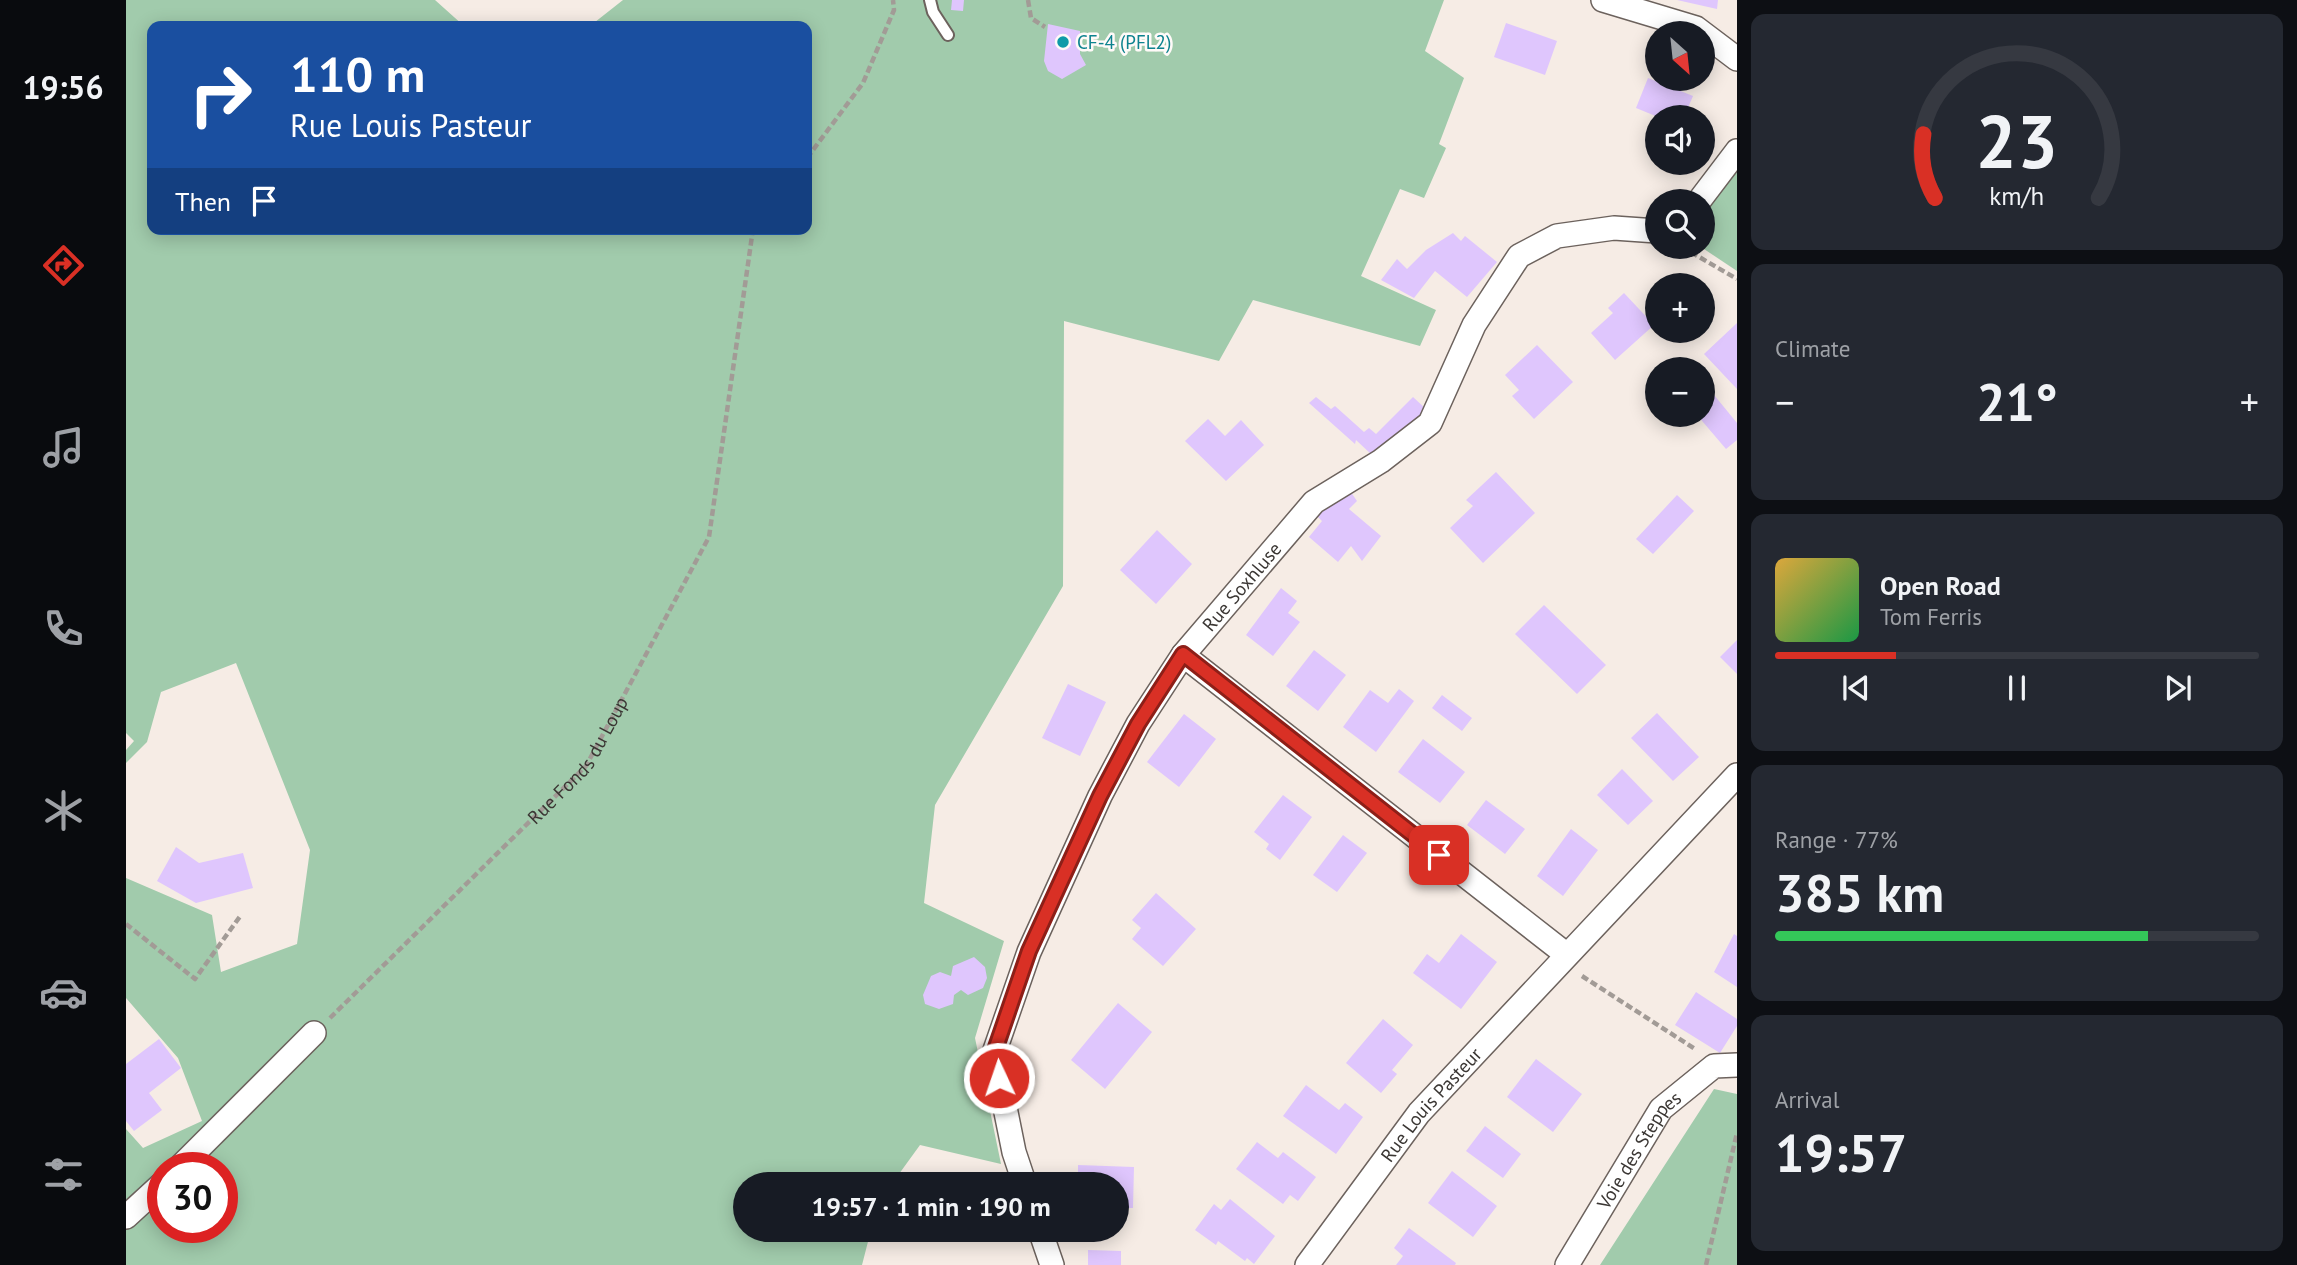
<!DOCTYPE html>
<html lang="en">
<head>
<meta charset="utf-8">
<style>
	body { margin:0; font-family:"PT Sans",sans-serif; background:#242831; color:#f1f3f6; height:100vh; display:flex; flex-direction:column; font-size:26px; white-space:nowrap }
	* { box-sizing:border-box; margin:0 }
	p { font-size:23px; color:#9ea1a6 }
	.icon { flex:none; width:38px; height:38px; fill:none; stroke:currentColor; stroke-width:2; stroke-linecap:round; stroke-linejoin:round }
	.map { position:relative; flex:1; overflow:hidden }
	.panel { display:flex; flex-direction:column; gap:14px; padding:14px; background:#0d0f14; width:560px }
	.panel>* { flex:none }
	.banner { position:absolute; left:21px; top:21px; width:665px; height:214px; border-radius:14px; box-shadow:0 4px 18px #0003; background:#1a4fa0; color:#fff; overflow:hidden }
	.needle { width:46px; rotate:153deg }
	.controls { position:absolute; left:1519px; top:21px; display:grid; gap:14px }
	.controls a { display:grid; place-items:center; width:70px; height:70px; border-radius:50%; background:#171b24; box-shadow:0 4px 18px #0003; font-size:35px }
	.speed { position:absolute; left:21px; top:1152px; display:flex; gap:14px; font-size:35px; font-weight:700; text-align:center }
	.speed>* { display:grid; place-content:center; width:91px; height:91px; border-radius:50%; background:#171b24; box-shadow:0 4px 18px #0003; line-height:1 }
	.speed .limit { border:10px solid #d22; background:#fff; color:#111 }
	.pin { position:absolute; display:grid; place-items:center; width:60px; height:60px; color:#fff; margin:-30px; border-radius:14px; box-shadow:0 4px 10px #0006 }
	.me { position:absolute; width:77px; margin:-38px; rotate:357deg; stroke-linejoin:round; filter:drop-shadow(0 0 5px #0008) }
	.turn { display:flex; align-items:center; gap:24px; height:147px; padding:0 28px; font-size:32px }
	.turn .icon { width:91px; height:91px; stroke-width:2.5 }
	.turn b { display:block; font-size:49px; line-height:60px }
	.then { display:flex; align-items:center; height:66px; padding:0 28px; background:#0003; gap:14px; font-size:26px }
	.big { font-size:52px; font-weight:700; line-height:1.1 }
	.panel .widget { flex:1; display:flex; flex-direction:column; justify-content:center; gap:10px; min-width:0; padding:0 24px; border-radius:14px; background:#242831 }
	.panel .dial { align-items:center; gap:0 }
	.dial svg { height:182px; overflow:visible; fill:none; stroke:#363941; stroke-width:7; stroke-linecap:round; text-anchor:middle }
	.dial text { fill:#f1f3f6; stroke:none }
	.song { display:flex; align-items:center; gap:21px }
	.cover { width:84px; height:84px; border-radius:10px; background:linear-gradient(135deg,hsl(40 70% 55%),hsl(140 70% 35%)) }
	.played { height:7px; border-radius:4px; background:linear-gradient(90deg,#d93025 25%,#363941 25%) }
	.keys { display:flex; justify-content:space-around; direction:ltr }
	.heat { display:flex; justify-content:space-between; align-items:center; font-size:38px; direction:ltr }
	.charge { height:10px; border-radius:5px; background:linear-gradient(90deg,#34c759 77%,#363941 0) }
	.trip { position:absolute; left:607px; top:1172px; width:396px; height:70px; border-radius:35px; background:#171b24; box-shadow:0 4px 18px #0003; font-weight:700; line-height:70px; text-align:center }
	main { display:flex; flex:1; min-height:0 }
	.tabs { display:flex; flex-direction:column; width:126px; justify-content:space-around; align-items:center; background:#090b0e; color:#9ea1a6 }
	.tabs .icon { width:49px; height:49px }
	.tabs .selected { color:#d93025 }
	.tabs b { font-size:32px; color:#f1f3f6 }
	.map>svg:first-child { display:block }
</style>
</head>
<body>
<main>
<nav class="tabs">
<b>19:56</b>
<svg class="icon selected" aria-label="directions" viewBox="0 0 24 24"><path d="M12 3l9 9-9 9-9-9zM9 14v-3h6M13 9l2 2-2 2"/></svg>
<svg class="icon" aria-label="music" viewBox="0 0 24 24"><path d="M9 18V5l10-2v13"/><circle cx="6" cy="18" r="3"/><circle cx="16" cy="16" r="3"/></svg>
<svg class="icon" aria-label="phone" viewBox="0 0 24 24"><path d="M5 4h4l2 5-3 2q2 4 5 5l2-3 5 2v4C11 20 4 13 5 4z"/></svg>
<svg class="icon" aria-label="climate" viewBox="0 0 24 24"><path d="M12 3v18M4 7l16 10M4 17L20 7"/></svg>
<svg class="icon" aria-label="car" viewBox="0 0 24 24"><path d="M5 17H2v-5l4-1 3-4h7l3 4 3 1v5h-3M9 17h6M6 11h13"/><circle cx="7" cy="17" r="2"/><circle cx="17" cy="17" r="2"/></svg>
<svg class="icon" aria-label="filters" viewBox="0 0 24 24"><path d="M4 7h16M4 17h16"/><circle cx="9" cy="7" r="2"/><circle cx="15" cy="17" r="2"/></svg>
</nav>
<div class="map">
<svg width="1611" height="1265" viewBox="0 0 1611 1265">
	<rect width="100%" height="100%" fill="#f6ece5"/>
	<path fill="#a1cbac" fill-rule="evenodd" d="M0,0H309L338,26H26V229H681V26H464L497,0H1318L1299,51L1338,78L1313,144L1320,148L1298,198L1274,189L1235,276L1310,310L1294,346L1127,300L1093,361L938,321L937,586L809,805L798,903L878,941L849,1038L875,1164L794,1145L765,1185H620V1230H745L736,1265H0V1129L17,1148L76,1121L52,1058L0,998V878L86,915L95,972L171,944L184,850L110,663L35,692L21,742L0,763V750L8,741L0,733ZM37,1167H96V1227H37Z
		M1611,163V271L1575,247L1577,216Z
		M1588,1089L1611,1094V1265H1474Z"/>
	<path fill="#dfc6fd" d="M826,0H838L837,11L825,10Z
		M1551,0H1592L1591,9Z
		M1380,23L1431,41L1419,75L1368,57Z
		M922,24L954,31V54L960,65L936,79L922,71L918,61Z
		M1522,78L1567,96L1558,117H1532L1510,108Z
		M1327,233L1335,241L1339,236L1371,262L1341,297L1309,271L1288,298L1255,280L1271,259L1281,269L1300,250Z
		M1498,293L1528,325L1489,360L1465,333L1487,313L1482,308Z
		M1611,323V389L1578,354Z
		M1411,345L1447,382L1408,419L1386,396L1393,390L1379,375Z
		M1584,390L1611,423V440L1600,449L1571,415H1577V396Z
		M1190,397L1205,409L1209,406L1238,432L1243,428L1250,434L1287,397L1300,409L1275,437L1246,455L1230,440L1229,444L1183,403Z
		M1082,419L1099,436L1115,420L1138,445L1100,481L1059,441Z
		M1370,472L1409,513L1357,563L1324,528L1347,506L1340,500Z
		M1222,488L1231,501L1223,509L1255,536L1236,561L1225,546L1212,562L1183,537L1196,521L1189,514Z
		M1551,495L1568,511L1527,554L1510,539Z
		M1031,530L1066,564L1030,604L994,570Z
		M1155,588L1171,601L1162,613L1174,622L1147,656L1120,635Z
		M1418,605L1480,665L1451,694L1389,634Z
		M1611,640V674L1594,657Z
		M1188,650L1220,675L1192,711L1160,686Z
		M942,684L980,702L954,756L916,738Z
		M1273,689L1288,701L1250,752L1217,727L1244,690L1262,703Z
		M1316,695L1346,718L1336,731L1306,708Z
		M1531,713L1573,757L1547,781L1505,738Z
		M1058,714L1090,739L1053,787L1021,762Z
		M1297,739L1339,772L1314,803L1272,772Z
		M1496,769L1527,801L1502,825L1471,795Z
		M1157,795L1186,817L1154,860L1140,849L1143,844L1128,832Z
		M1360,800L1399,829L1379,854L1341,825Z
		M1445,829L1472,850L1437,896L1411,876Z
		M1217,835L1241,853L1211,892L1187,875Z
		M50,847L73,863L117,853L127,888L70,903L31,881Z
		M1030,893L1070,929L1037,966L1006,939L1015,928L1006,920Z
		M1335,934L1371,962L1335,1009L1287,973L1301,954L1313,963Z
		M1608,934L1611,936V987L1588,972Z
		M848,957L859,967L861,978L857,988L842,995L835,990L828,995L827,1004L813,1009L799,1004L797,995L805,976L814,972L825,976L827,966Z
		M1570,992L1611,1019V1026L1594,1053L1549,1025Z
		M992,1003L1026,1032L979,1089L945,1060Z
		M1257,1019L1287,1045L1266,1070L1271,1074L1255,1093L1220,1063Z
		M33,1039L55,1068L23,1093L36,1110L8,1131L0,1121V1064Z
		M1410,1059L1456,1094L1427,1132L1381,1097Z
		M1180,1085L1213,1110L1219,1103L1237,1117L1210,1154L1157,1116Z
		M1359,1126L1395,1154L1377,1178L1340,1151Z
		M1131,1142L1152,1158L1157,1152L1190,1177L1172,1201L1164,1195L1157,1204L1110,1169Z
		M952,1165L1008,1167L1007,1208H990V1185H952Z
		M1326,1171L1371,1206L1347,1237L1302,1203Z
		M1104,1199L1149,1236L1128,1264L1121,1258L1119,1261L1092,1241L1090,1245L1069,1230L1088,1204L1095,1210Z
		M1283,1228L1330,1263L1329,1265H1270L1277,1256L1268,1248Z
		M962,1250L995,1251V1265H962Z"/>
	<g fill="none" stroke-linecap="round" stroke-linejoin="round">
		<defs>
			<path id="service" d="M804,0L807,12L822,35"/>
			<g id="minor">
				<path d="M1477,0L1570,28L1611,59"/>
				<path d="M1573,201L1611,151"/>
				<path d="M1057,655L1441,955"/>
				<path d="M54,1167L188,1033"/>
				<path id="s2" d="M899,1185L888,1152L868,1053L903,952L974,796L1012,724L1057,655L1188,502L1255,461L1304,423L1348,325L1393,256L1431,236L1488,228L1531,231"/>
				<path d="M0,1217L37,1183"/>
				<path d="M914,1230L926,1265"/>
				<path id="s3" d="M1181,1265L1293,1113L1611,775"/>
				<path id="s4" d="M1441,1265L1535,1109L1588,1066L1611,1065"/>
			</g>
		</defs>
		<use href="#service" stroke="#6c625d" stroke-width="14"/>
		<use href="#minor" stroke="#6c625d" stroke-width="26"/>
		<g stroke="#a29b96" stroke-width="4.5" stroke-dasharray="7 3.5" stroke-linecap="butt">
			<path d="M902,0L905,18L919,27"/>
			<path d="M681,158L737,83L768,10L767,0"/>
			<path d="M1556,247L1611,279"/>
			<path d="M0,924L69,979L115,915"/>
			<path d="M1456,976L1569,1049"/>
			<path id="s1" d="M204,1018L460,766L583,537L627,229"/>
			<path d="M1580,1265L1611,1133"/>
		</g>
		<use href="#service" stroke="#fff" stroke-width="10"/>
		<use href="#minor" stroke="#fff" stroke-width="23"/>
	</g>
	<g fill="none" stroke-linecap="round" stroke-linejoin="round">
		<defs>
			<path id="route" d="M873,1078L868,1053L903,951L974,796L1012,724L1057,654L1313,855"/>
		</defs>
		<use href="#route" stroke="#8d1f18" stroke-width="18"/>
		<use href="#route" stroke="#d93025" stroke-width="12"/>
	</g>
	<circle fill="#0f9aa8" stroke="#fffaf8" stroke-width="2.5" cx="937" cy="42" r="7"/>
	<g text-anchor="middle" stroke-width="5" stroke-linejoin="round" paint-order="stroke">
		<g font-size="19" fill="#0d838f" stroke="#fffaf8" text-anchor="start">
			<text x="951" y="49">CF-4 (PFL2)</text>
		</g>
		<g font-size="19" fill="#3b3734" stroke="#fffaf8">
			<text dy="7" stroke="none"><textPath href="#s2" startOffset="668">Rue Soxhluse</textPath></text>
			<text dy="7" stroke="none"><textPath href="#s1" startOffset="359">Rue Fonds du Loup</textPath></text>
			<text dy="7" stroke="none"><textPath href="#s3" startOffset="203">Rue Louis Pasteur</textPath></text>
			<text dy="7" stroke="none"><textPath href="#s4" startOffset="136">Voie des Steppes</textPath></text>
		</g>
	</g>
</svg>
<div class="controls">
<a><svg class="needle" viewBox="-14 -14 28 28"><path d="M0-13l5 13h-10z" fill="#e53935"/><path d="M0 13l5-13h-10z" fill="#9ea1a6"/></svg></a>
<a><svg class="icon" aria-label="sound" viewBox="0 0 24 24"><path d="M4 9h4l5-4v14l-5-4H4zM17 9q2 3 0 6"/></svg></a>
<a><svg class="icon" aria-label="search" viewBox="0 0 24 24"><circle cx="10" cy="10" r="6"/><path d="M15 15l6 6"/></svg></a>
<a>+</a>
<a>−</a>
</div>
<div class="speed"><div class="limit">30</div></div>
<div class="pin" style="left:1313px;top:855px;background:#d93025"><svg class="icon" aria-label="arrive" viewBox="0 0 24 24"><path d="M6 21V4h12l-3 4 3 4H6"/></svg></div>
<svg class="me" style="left:873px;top:1078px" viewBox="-20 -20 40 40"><circle r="17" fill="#d93025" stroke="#fff" stroke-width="3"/><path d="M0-11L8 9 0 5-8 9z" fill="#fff"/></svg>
<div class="trip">19:57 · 1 min · 190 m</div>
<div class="banner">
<div class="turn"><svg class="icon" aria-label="right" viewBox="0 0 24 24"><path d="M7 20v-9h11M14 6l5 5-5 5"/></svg><div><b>110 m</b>Rue Louis Pasteur</div></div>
<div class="then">Then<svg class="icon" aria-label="arrive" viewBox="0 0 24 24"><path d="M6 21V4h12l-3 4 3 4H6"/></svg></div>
</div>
</div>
<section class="panel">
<div class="widget dial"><svg viewBox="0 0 100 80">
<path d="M14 69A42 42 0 1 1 86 69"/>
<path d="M14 69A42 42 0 0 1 9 41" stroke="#d93025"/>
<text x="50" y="56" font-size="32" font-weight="700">23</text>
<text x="50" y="72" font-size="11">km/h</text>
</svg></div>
<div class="widget"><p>Climate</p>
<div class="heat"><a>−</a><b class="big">21°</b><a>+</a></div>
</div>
<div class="widget">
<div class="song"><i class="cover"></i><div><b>Open Road</b><p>Tom Ferris</p></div></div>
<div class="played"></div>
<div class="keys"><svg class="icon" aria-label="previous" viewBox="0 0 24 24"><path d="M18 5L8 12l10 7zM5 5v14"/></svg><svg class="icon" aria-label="pause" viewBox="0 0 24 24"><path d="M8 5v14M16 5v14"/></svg><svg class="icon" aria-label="next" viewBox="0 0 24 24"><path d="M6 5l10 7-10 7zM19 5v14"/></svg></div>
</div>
<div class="widget"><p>Range · 77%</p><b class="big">385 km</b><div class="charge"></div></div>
<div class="widget"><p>Arrival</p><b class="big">19:57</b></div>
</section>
</main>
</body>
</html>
